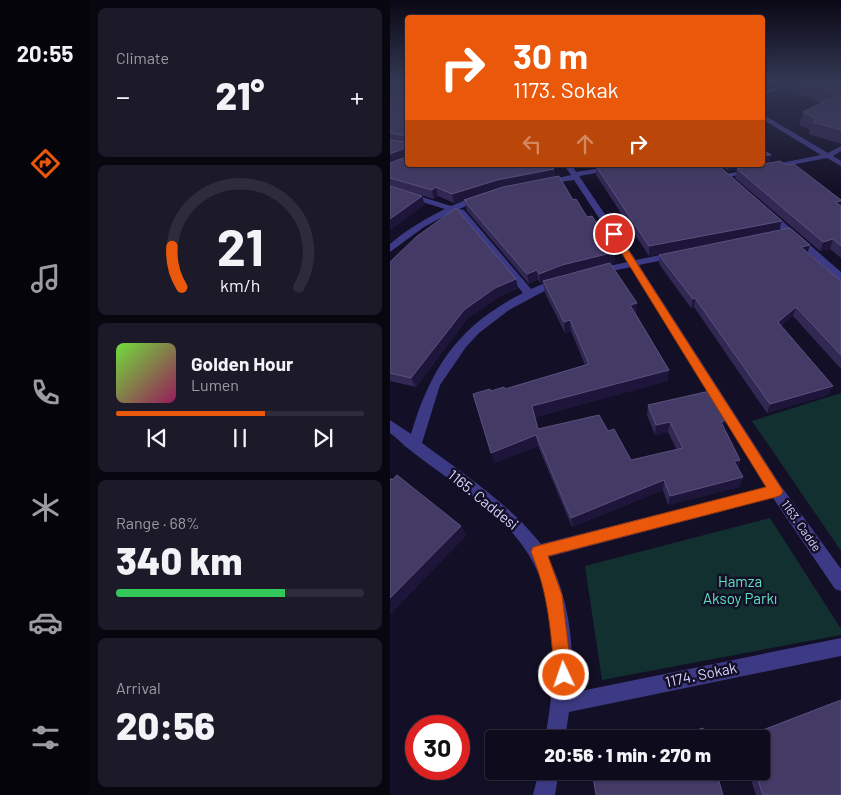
<!DOCTYPE html>
<html lang="en">
<head>
<meta charset="utf-8">
<style>
	body { margin:0; font-family:Barlow,sans-serif; background:#1c1929; color:#f1f3f6; height:100vh; display:flex; flex-direction:column; font-size:19px; white-space:nowrap }
	* { box-sizing:border-box; margin:0 }
	p { font-size:16px; color:#9b9ba3 }
	.icon { flex:none; width:28px; height:28px; fill:none; stroke:currentColor; stroke-width:2; stroke-linecap:round; stroke-linejoin:round }
	.map { position:relative; flex:1; overflow:hidden }
	.sheet { display:flex; flex-direction:column; gap:8px; padding:8px; background:#08060f; width:300px }
	.sheet>* { flex:none }
	.banner { position:absolute; left:15px; top:15px; width:360px; height:152px; border-radius:5px; box-shadow:0 1px 4px #0004,0 0 0 1px #2e2b3b; background:#ea580c; color:#fff; overflow:hidden }
	.speed { position:absolute; left:15px; top:715px; display:flex; gap:10px; font-size:25px; font-weight:700; text-align:center }
	.speed>* { display:grid; place-content:center; width:65px; height:65px; border-radius:50%; background:#0e0b1c; box-shadow:0 1px 4px #0004,0 0 0 1px #2e2b3b; line-height:1 }
	.speed .limit { border:8px solid #d22; background:#fff; color:#111 }
	.pin { position:absolute; display:grid; place-items:center; width:42px; height:42px; color:#fff; margin:-21px; border:2px solid #fff; border-radius:50%; box-shadow:0 1px 5px #0007 }
	.me { position:absolute; width:55px; margin:-28px; rotate:357deg; stroke-linejoin:round; filter:drop-shadow(0 0 4px #0008) }
	.turn { display:flex; align-items:center; gap:18px; height:105px; padding:0 25px; font-size:22px }
	.turn .icon { width:65px; height:65px; stroke-width:2.5 }
	.turn b { display:block; font-size:35px; line-height:42px }
	.lanes { display:flex; align-items:center; height:48px; padding:0 25px; background:#0003; justify-content:center; gap:25px; direction:ltr }
	.lanes .off { opacity:.35 }
	.big { font-size:38px; font-weight:800; line-height:1.1 }
	.sheet .widget { flex:1; display:flex; flex-direction:column; justify-content:center; gap:8px; min-width:0; padding:0 18px; border-radius:8px; background:#1c1929 }
	.sheet .dial { align-items:center; gap:0 }
	.dial svg { height:130px; overflow:visible; fill:none; stroke:#2e2b3b; stroke-width:7; stroke-linecap:round; text-anchor:middle }
	.dial text { fill:#f1f3f6; stroke:none }
	.song { display:flex; align-items:center; gap:15px }
	.cover { width:60px; height:60px; border-radius:8px; background:linear-gradient(135deg,hsl(100 70% 55%),hsl(330 70% 35%)) }
	.played { height:5px; border-radius:2px; background:linear-gradient(90deg,#ea580c 60%,#2e2b3b 60%) }
	.keys { display:flex; justify-content:space-around; direction:ltr }
	.heat { display:flex; justify-content:space-between; align-items:center; font-size:28px; direction:ltr }
	.charge { height:8px; border-radius:4px; background:linear-gradient(90deg,#34c759 68%,#2e2b3b 0) }
	.trip { position:absolute; left:95px; top:730px; width:285px; height:50px; border-radius:5px; background:#0e0b1c; box-shadow:0 1px 4px #0004,0 0 0 1px #2e2b3b; font-weight:800; line-height:50px; text-align:center }
	main { display:flex; flex:1; min-height:0 }
	.tab-bar { display:flex; flex-direction:column; width:90px; justify-content:space-around; align-items:center; background:#06040b; color:#9b9ba3 }
	.tab-bar .icon { width:35px; height:35px }
	.tab-bar .current { color:#ea580c }
	.tab-bar b { font-size:22px; color:#f1f3f6 }
	.map>svg:first-child { display:block }
</style>
</head>
<body>
<main>
<nav class="tab-bar">
<b>20:55</b>
<svg class="icon current" aria-label="directions" viewBox="0 0 24 24"><path d="M12 3l9 9-9 9-9-9zM9 14v-3h6M13 9l2 2-2 2"/></svg>
<svg class="icon" aria-label="music" viewBox="0 0 24 24"><path d="M9 18V5l10-2v13"/><circle cx="6" cy="18" r="3"/><circle cx="16" cy="16" r="3"/></svg>
<svg class="icon" aria-label="phone" viewBox="0 0 24 24"><path d="M5 4h4l2 5-3 2q2 4 5 5l2-3 5 2v4C11 20 4 13 5 4z"/></svg>
<svg class="icon" aria-label="climate" viewBox="0 0 24 24"><path d="M12 3v18M4 7l16 10M4 17L20 7"/></svg>
<svg class="icon" aria-label="car" viewBox="0 0 24 24"><path d="M5 17H2v-5l4-1 3-4h7l3 4 3 1v5h-3M9 17h6M6 11h13"/><circle cx="7" cy="17" r="2"/><circle cx="17" cy="17" r="2"/></svg>
<svg class="icon" aria-label="filters" viewBox="0 0 24 24"><path d="M4 7h16M4 17h16"/><circle cx="9" cy="7" r="2"/><circle cx="15" cy="17" r="2"/></svg>
</nav>
<section class="sheet">
<div class="widget"><p>Climate</p>
<div class="heat"><a>−</a><b class="big">21°</b><a>+</a></div>
</div>
<div class="widget dial"><svg viewBox="0 0 100 80">
<path d="M14 69A42 42 0 1 1 86 69"/>
<path d="M14 69A42 42 0 0 1 8 44" stroke="#ea580c"/>
<text x="50" y="56" font-size="32" font-weight="700">21</text>
<text x="50" y="72" font-size="11">km/h</text>
</svg></div>
<div class="widget">
<div class="song"><i class="cover"></i><div><b>Golden Hour</b><p>Lumen</p></div></div>
<div class="played"></div>
<div class="keys"><svg class="icon" aria-label="previous" viewBox="0 0 24 24"><path d="M18 5L8 12l10 7zM5 5v14"/></svg><svg class="icon" aria-label="pause" viewBox="0 0 24 24"><path d="M8 5v14M16 5v14"/></svg><svg class="icon" aria-label="next" viewBox="0 0 24 24"><path d="M6 5l10 7-10 7zM19 5v14"/></svg></div>
</div>
<div class="widget"><p>Range · 68%</p><b class="big">340 km</b><div class="charge"></div></div>
<div class="widget"><p>Arrival</p><b class="big">20:56</b></div>
</section>
<div class="map">
<svg width="451" height="795" viewBox="0 0 451 795">
	<rect width="100%" height="100%" fill="#130f26"/>
	<path fill="#12302f" d="M451,393V551L362,421Z
		M380,518L451,629V635L212,680L195,566Z"/>
	<g fill="none" stroke-linecap="round" stroke-linejoin="round">
		<path fill="#3d3a85" fill-rule="evenodd" d="M406,81H415L372,95V91Z
			M372,114L438,153L451,146V151L443,156L451,161V166L437,158L333,178L332,176L336,174L431,155L372,119Z
			M174,165H182L186,172L231,165H250L189,176L246,260L285,252L290,255L288,257L249,265L391,486L451,569V591L445,589L383,498L158,557C179,598 185,647 181,693L451,638V656L179,712L175,739H155C167,670 173,592 125,536C96,501 55,478 20,450C13,445 7,438 0,433V420L21,434C41,367 69,325 133,293L68,214L62,212L34,227L0,252V244C16,230 35,219 55,209L0,192V187L61,206L88,195H94V199L69,209L74,210L141,289L164,279L168,278L173,281L119,310L89,333L76,347L50,385L32,443C74,474 117,502 151,544L376,487L241,267L207,274L202,271L204,269L238,262L184,180L154,184L150,182L181,175Z
			M376,212H382L451,272V280L448,279L376,216Z
			M149,771H169L165,795H143Z"/>
	</g>
	<path fill="#312854" d="M0,81H18V165L164,169L165,177L197,217L225,262L173,274L159,280L247,314H246L279,370L277,381L145,417L148,429L218,431L241,460L287,450L278,432L265,435L257,415L258,405L334,428L350,460L348,467L353,477L349,487L278,505L273,490L182,527L148,446L104,463L101,391L115,389L195,365L181,331L175,333L155,293L153,282L150,283L148,279L139,284L77,211L74,200L64,203L48,196L44,199L0,186Z
		M372,81H451V144L419,134L420,130L409,125L413,112L432,103L395,89L397,83Z
		M197,165H328L392,221L389,230L259,256L206,175V166H207L198,167Z
		M330,165H369L338,171Z
		M347,169L451,206V258L440,249L430,251L345,178Z
		M420,245L418,252L451,281V369L403,316L391,326L438,395L377,413L304,307L301,308L269,264V255Z
		M0,262L128,288L108,297L77,319L26,387L0,381Z
		M451,700V795H366L358,771H371V739H349Z"/>
	<path fill="#1d163a" d="M379,81H397V83L372,88V83Z
		M15,148L17,156L0,164V154Z
		M381,155L379,163L372,164V156Z
		M198,165H215L198,167Z
		M339,165H369L338,171Z
		M164,169L165,177L109,188L64,203L62,194L107,180Z
		M46,187L48,196L44,199L42,190Z
		M32,196L35,205L0,231V219Z
		M451,201V203L448,210L445,202Z
		M392,221L389,230L259,256V246Z
		M443,239L440,249L430,251L433,242Z
		M420,245L417,254L411,247Z
		M225,252V262L173,274L150,283L149,274L172,265Z
		M147,270L148,279L139,284L137,274Z
		M126,279L128,288L108,297L77,319L26,387L21,378L74,310L105,288Z
		M305,298L304,307L301,308L303,299Z
		M247,303V314L240,316V305Z
		M406,307L403,316L385,332L388,322Z
		M180,320L181,331L175,333L174,322Z
		M279,370L277,381L144,417L142,406Z
		M443,386L438,395L377,413L380,404Z
		M336,420L333,431L331,422Z
		M280,422L278,432L265,435L266,425Z
		M146,435L148,446L104,463L101,453Z
		M350,460L347,470L344,461Z
		M353,477L349,487L278,505L280,496Z
		M274,480L273,490L182,527L181,518Z
		M71,526L77,535L0,615V598Z"/>
	<path fill="#433a66" stroke="#5a527e" d="M407,81H451V130L423,122L426,119L413,112L447,95Z
		M18,82V149L17,150L15,148L0,154V140L15,142L17,136L0,133V85L16,87Z
		M372,149L381,155L372,156Z
		M18,150V165H162L164,169L107,180L62,194L46,187L42,190L0,178V163L16,157Z
		M390,161L396,165L404,164L451,200V201L445,202L451,206V246L443,239L433,242L347,169Z
		M212,165H328L392,221L259,246L206,166Z
		M169,176L183,200L186,199L197,217L202,216L225,252L172,265L149,274L147,270L137,274L75,202L77,201L74,200L113,187Z
		M0,186L32,196L0,219Z
		M66,208L126,279L105,288L74,310L21,378L0,373V262L26,237Z
		M400,228L420,245L411,247L451,281V355L406,307L388,322L443,386L380,404L305,298L303,299L269,255Z
		M220,263L247,303L240,305L279,370L142,406L148,429L209,415L218,431L224,429L241,460L293,448L280,422L266,425L258,405L320,391L336,420L331,422L350,460L344,461L353,477L280,496L274,480L181,518L146,435L101,453L83,394L100,389L101,391L114,387L115,389L199,364L180,320L174,322L153,281Z
		M7,475L71,526L0,598V478L2,480Z
		M451,700V795H373L365,771H371V739H352V738Z
		M313,728L316,739H278Z
		M202,771H326L333,795H206Z"/>
	<linearGradient id="sky" x2="0" y2="1"><stop stop-color="#0a0815"/><stop offset="0.42" stop-color="#333752"/><stop offset="1" stop-color="#333752" stop-opacity="0"/></linearGradient>
	<rect width="451" height="192" fill="url(#sky)"/>
	<path fill="#ea580c" stroke="#983908" d="M224,232L228,234L393,491L391,495L386,497L158,556L172,595L182,675L180,681L174,684L168,681L165,675C160,629 159,595 141,552L143,547L376,487L220,234Z"/>
	<g text-anchor="middle" stroke-width="5" stroke-linejoin="round" paint-order="stroke">
		<g font-size="12" fill="#d9d4ff" stroke="#130f26">
			<text transform="translate(411 526) rotate(55)" y="4">1163. Cadde</text>
		</g>
		<g font-size="15" fill="#d9d4ff" stroke="#130f26">
			<text transform="translate(93 500) rotate(39)" y="5">1165. Caddesi</text>
			<text transform="translate(311 675) rotate(-12)" y="5">1174. Sokak</text>
		</g>
		<g font-size="15" fill="#5fe0c0" stroke="#130f26">
			<text x="350" y="587">Hamza<tspan x="350" dy="17">Aksoy Parkı</tspan></text>
		</g>
	</g>
</svg>
<div class="speed"><div class="limit">30</div></div>
<div class="pin" style="left:224px;top:234px;background:#d93025"><svg class="icon" aria-label="arrive" viewBox="0 0 24 24"><path d="M6 21V4h12l-3 4 3 4H6"/></svg></div>
<svg class="me" style="left:174px;top:675px" viewBox="-20 -20 40 40"><circle r="17" fill="#ea580c" stroke="#fff" stroke-width="3"/><path d="M0-11L8 9 0 5-8 9z" fill="#fff"/></svg>
<div class="trip">20:56 · 1 min · 270 m</div>
<div class="banner">
<div class="turn"><svg class="icon" aria-label="right" viewBox="0 0 24 24"><path d="M7 20v-9h11M14 6l5 5-5 5"/></svg><div><b>30 m</b>1173. Sokak</div></div>
<div class="lanes"><svg class="icon off" aria-label="left" viewBox="0 0 24 24"><path d="M17 20v-9H6M10 6l-5 5 5 5"/></svg><svg class="icon off" aria-label="ahead" viewBox="0 0 24 24"><path d="M12 20V5M6 11l6-6 6 6"/></svg><svg class="icon" aria-label="right" viewBox="0 0 24 24"><path d="M7 20v-9h11M14 6l5 5-5 5"/></svg></div>
</div>
</div>
</main>
</body>
</html>
